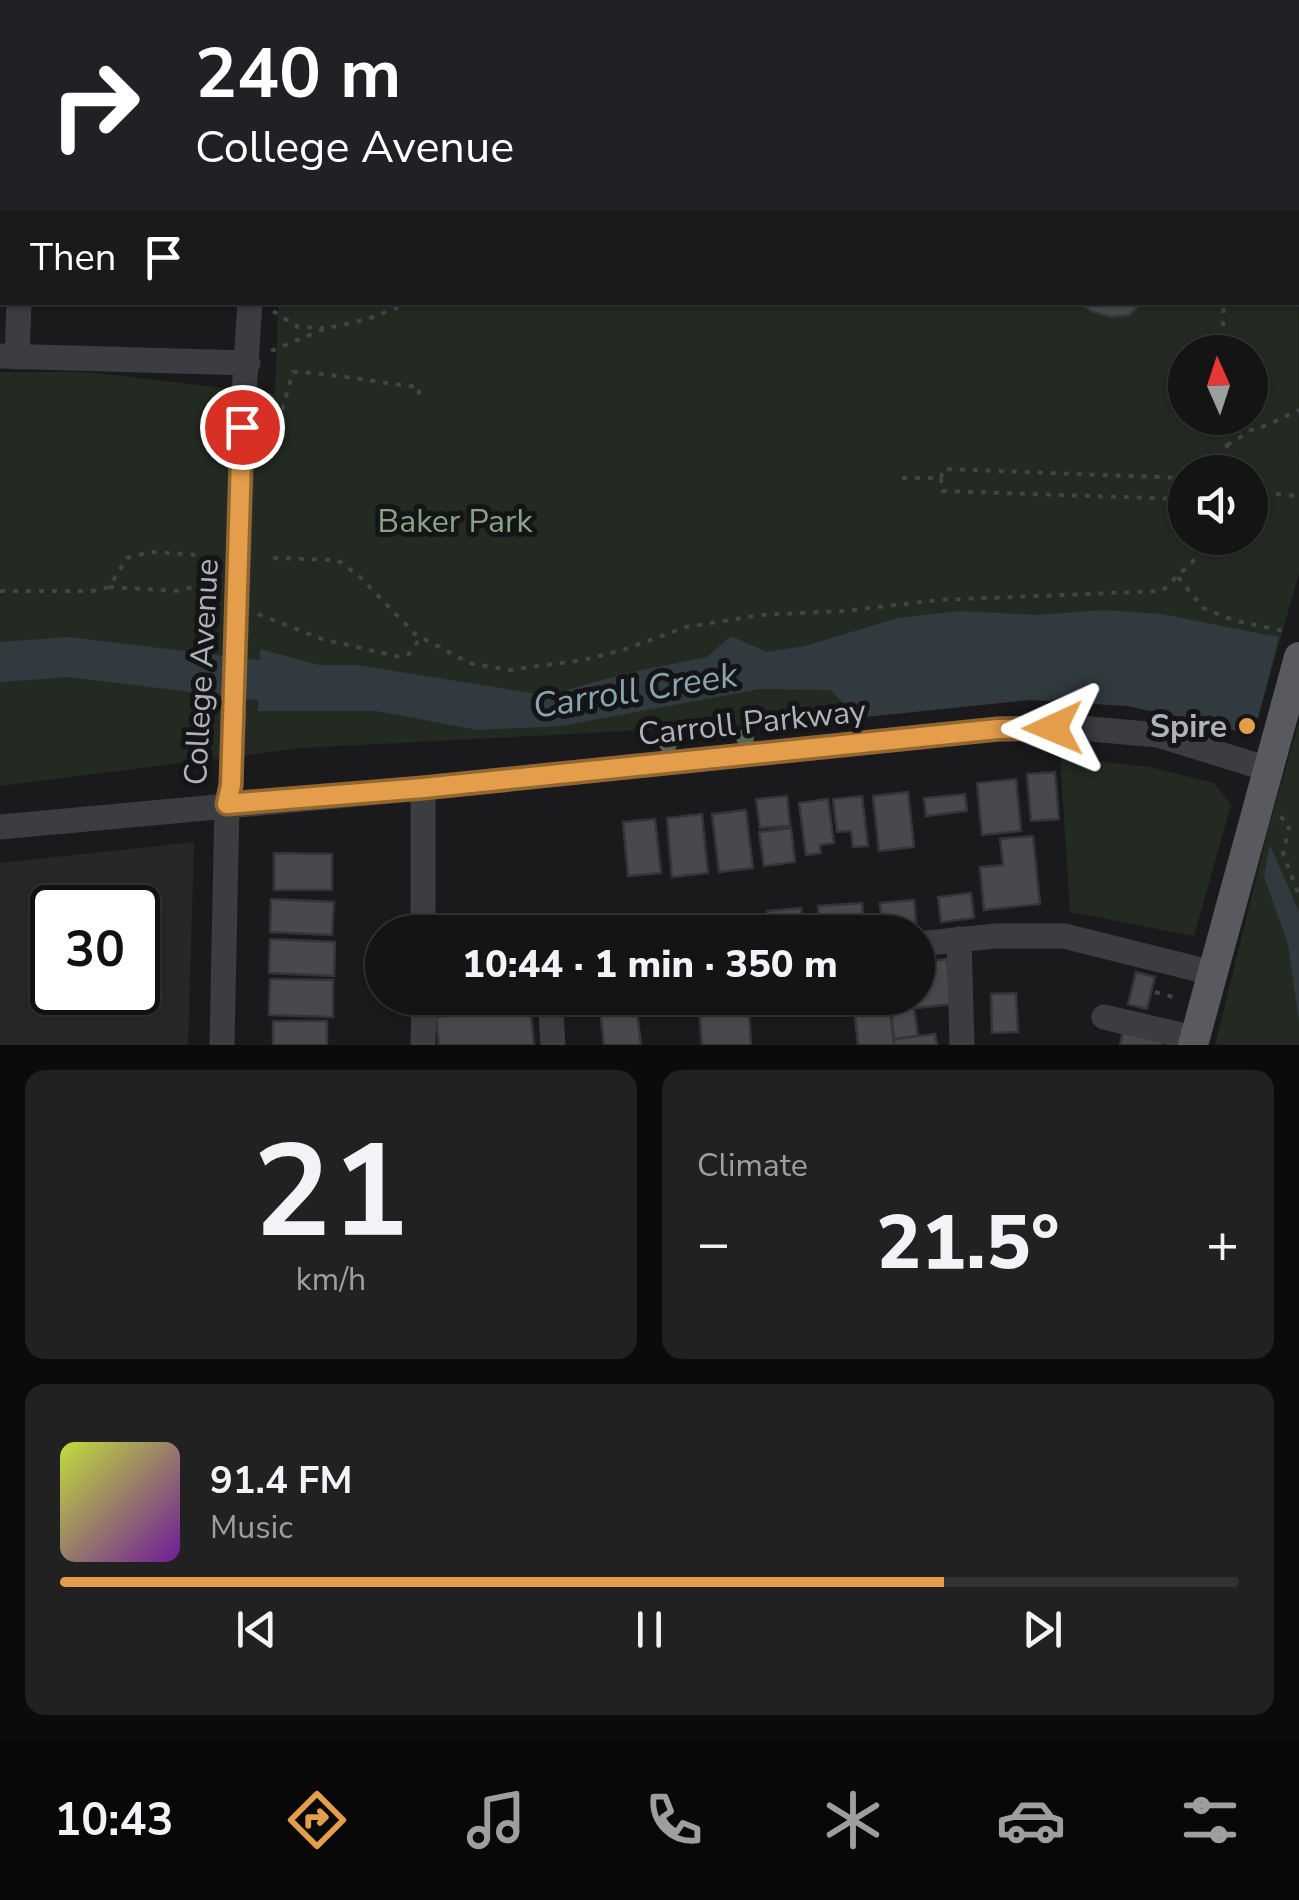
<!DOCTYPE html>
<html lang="en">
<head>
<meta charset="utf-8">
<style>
	body { margin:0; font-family:"Nunito Sans",sans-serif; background:#212122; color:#f1f3f6; height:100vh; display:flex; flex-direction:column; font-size:38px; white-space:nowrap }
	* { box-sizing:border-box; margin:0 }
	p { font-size:32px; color:#9d9ea0 }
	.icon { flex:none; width:55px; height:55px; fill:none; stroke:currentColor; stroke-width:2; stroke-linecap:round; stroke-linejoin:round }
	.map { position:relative; height:1045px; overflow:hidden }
	.details { display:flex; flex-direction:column; gap:25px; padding:25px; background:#0b0b0c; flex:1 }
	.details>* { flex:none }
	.top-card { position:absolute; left:0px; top:0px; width:1300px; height:305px; box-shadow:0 2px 8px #0004,0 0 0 2px #333334; background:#202124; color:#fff; overflow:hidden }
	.needle { width:65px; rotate:357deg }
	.tools { position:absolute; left:1168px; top:335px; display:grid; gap:20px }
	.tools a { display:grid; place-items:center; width:100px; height:100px; border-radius:50%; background:#141415; box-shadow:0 2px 8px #0004,0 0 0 2px #333334; font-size:50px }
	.speed { position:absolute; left:30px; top:885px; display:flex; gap:20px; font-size:50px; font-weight:700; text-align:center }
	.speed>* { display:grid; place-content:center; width:130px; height:130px; border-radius:50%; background:#141415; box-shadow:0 2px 8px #0004,0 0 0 2px #333334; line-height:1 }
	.speed .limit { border:5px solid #111; border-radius:15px; background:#fff; color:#111 }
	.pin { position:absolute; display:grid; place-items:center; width:85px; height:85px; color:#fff; margin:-42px; border:5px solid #fff; border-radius:50%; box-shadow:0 2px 10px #0007 }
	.me { position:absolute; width:110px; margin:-55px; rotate:269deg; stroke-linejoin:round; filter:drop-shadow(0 0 8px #0008) }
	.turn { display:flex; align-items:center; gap:35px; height:210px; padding:0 30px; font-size:45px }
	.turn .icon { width:130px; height:130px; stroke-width:2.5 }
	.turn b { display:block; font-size:70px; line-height:85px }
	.then { display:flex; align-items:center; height:95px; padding:0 30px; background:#0003; gap:20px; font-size:38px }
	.big { font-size:75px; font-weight:800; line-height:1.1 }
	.details .tile { flex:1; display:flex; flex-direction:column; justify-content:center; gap:15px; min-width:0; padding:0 35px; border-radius:20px; background:#212122 }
	.details .dial { align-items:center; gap:0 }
	.dial b { font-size:130px; line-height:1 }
	.song { display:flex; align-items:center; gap:30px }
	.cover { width:120px; height:120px; border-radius:15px; background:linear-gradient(135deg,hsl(70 70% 55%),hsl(280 70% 35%)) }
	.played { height:10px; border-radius:5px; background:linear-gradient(90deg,#e49d4a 75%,#333334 75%) }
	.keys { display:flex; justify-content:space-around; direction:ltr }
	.heat { display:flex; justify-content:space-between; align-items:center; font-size:55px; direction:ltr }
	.details .tiles { flex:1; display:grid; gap:25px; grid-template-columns:1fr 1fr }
	.tile:last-child { grid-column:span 2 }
	.trip { position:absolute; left:365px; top:915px; width:570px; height:100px; border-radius:50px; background:#141415; box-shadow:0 2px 8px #0004,0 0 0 2px #333334; font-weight:800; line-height:100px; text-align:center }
	.dock { display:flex; height:160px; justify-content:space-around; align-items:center; background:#080808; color:#9d9ea0 }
	.dock .icon { width:70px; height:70px }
	.dock .on { color:#e49d4a }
	.dock b { font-size:45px; color:#f1f3f6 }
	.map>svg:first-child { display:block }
</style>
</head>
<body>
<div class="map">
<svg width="1299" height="1045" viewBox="0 0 1299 1045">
	<rect width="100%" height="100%" fill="#1a1a1c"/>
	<path fill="#262729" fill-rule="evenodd" d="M194,842L188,1045H0V863ZM52,908H138V992H52Z"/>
	<path fill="#222a22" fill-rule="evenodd" d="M1298,66L1299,573L1258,718L1245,715L1236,724L1238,731L1128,706L1030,700L782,723L301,748L0,786V372H88L275,394L278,303L1298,302ZM1185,352H1250V418H1185ZM1185,472H1250V538H1185Z
		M1299,721V1045H1215L1268,830Z
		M1060,757L1150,767L1214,783L1231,805L1194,936L1070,912Z"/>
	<path fill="#313b3f" d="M1104,610L1161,614L1279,637L1258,718L1245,715L1236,724L1238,731L1128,706L1030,700L856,718L831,690L760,689L561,726L478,730L376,711H258L260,649L319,665H357L531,693L564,691L623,674L707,657L731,636L767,652L805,646L898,618L959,611L1037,615Z
		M1270,845L1299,912V1022L1288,944L1264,876Z"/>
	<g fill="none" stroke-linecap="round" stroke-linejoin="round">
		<path stroke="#313b3f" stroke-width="40" d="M0,662L69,657L314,687"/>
	</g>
	<path fill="#47494c" stroke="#343538" stroke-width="2.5" d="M1078,302H1144L1129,315L1111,317L1092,312Z
		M1055,772L1059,819L1031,821L1027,774Z
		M1016,779L1021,831L982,835L977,783Z
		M908,792L914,847L879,851L873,796Z
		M965,794L967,811L926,816L924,798Z
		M787,796L790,826L760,828L756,799Z
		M862,796L868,846L853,847L851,831L837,832L833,799Z
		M828,799L834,843L820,845L821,853L806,855L799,803Z
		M746,810L753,868L719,872L712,814Z
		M702,814L708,873L672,877L667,818Z
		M655,819L661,873L628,876L623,822Z
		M791,828L795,862L764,866L759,832Z
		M1033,836L1040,904L984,910L980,867L1003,865L1000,839Z
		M274,853L332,854V890H274Z
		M971,893L974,918L941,922L938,897Z
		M271,899L334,902L332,935L270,932Z
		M914,900L916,922L882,925L880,903Z
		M862,903L864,924L820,927L818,906Z
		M801,908L803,932H770L767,911Z
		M760,915L762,932H731L729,919Z
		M270,939L335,942L334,976L269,973Z
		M947,959L952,1004L891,1011L889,998H918V963Z
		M1136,972L1155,977L1147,1009L1128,1004Z
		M270,979L333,980V1017L269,1015Z
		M1016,993L1018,1032L992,1033L991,994Z
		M698,998H748L751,1045H702Z
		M853,998H889L894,1045H858Z
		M636,1005L641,1045H604L600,1009Z
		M530,1006L534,1045H439L436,1017Z
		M914,1008L918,1036L894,1039L891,1011Z
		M273,1021H327V1045H273Z
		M1123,1031L1163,1040L1162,1045H1120Z
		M935,1034L937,1045H894V1039Z"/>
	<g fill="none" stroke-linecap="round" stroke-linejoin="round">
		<path stroke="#414448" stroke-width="4" stroke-dasharray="5 8" stroke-linecap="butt" d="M1298,267L1299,266
			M273,311L298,327L324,328
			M271,351L324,329L368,319L412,302
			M1222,352L1224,302
			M1220,418L1227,445L1226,471
			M270,428H277L293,372C335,373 377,383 419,387V396
			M1223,428C1252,437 1272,422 1299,410
			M1227,445L1249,432
			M1216,472H1236
			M902,478H941L942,491L1180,499L1185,493
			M941,478L943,469L1184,478L1185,481
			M1250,492L1299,496
			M273,558L337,560L358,575L415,634L469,663L509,670L583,660L623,650L686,627L761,615L844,611L938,600L1162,591L1217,538
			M1178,577L1203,608L1233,620L1283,631
			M109,587L176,591L216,582
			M0,591H93L109,587L127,558L151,552L198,555
			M258,614L322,639L400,657L409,654L421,637
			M1280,817L1287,821L1289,828L1283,853L1299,896
			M1155,992L1180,999"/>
		<path stroke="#3b3d41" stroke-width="25" d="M588,0L667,2
			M205,2L206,0
			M258,2V0
			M898,2V0
			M1149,2V0
			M1298,27H1299
			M0,176H2
			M0,356L248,363
			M17,357L19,302
			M423,788V932
			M0,827L423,788L998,729L1080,728L1158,735L1268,769
			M959,939L962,1045
			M918,944L996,936H1064L1213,973
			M550,998L553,1045
			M1104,1017L1194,1038
			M222,1045L227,804L231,785L244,393L250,302
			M423,1045L424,998"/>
		<path stroke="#585a60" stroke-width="30" d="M1193,1045L1299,657"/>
	</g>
	<g fill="#566657">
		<circle cx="745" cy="738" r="9"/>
		<circle cx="668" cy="744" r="9"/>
	</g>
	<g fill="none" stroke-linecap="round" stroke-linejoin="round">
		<defs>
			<path id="route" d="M242,427L231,785L227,804L423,788L998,729L1053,728"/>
		</defs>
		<use href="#route" stroke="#946630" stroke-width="25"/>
		<use href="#route" stroke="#e49d4a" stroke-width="18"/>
	</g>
	<circle fill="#e49d4a" stroke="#151517" stroke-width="4" cx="1247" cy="726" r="10"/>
	<g text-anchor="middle" stroke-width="10" stroke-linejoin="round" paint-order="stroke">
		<g font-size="32" fill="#88a487" stroke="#151517">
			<text x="455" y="532">Baker Park</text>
		</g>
		<g font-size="32" fill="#aeb3ba" stroke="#151517">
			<text transform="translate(201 672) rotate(-87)" y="11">College Avenue</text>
			<text transform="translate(752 722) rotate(-6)" y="11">Carroll Parkway</text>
		</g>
		<g font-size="32" font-weight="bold" fill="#aeb3ba" stroke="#151517" text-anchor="end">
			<text x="1227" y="737">Spire</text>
		</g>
		<g font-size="35" font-style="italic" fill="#88a4b2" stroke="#151517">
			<text transform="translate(635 690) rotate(-9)" y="12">Carroll Creek</text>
		</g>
	</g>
</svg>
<div class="tools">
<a><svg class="needle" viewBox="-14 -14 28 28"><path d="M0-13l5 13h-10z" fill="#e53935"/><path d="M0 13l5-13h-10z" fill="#9d9ea0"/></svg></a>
<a><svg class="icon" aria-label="sound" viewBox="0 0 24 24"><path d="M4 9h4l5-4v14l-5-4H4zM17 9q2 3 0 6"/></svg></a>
</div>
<div class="speed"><div class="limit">30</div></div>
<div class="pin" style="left:242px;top:427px;background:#d93025"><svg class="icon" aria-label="arrive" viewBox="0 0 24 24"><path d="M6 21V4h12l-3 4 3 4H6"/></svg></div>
<svg class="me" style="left:1053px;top:728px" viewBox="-20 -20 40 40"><path d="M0-17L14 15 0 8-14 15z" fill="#e49d4a" stroke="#fff" stroke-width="4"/></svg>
<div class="trip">10:44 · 1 min · 350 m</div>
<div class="top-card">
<div class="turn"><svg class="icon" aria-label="right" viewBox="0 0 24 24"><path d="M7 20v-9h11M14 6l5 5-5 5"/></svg><div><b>240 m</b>College Avenue</div></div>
<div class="then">Then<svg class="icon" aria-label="arrive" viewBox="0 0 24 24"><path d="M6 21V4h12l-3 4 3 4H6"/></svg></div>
</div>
</div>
<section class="details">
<div class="tiles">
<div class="tile dial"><b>21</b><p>km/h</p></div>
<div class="tile"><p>Climate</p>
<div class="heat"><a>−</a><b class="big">21.5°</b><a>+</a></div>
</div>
<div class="tile">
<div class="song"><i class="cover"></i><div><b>91.4 FM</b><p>Music</p></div></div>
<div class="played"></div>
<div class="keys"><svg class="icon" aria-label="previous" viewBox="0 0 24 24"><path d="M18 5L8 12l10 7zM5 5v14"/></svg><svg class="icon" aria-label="pause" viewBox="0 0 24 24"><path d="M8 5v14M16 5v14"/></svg><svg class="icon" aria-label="next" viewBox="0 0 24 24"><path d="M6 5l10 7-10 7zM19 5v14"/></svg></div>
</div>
</div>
</section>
<nav class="dock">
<b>10:43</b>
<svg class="icon on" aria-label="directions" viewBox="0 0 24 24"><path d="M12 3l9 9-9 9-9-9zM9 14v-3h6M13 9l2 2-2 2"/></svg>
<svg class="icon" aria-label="music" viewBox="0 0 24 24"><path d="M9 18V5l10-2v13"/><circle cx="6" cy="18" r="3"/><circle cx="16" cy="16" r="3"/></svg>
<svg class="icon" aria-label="phone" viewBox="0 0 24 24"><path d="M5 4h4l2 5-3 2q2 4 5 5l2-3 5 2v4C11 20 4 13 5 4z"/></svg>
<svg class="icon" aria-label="climate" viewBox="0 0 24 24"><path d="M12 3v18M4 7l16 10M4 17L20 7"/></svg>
<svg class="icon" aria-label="car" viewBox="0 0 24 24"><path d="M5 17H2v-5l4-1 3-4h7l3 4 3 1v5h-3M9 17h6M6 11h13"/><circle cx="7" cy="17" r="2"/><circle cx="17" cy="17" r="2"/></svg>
<svg class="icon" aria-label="filters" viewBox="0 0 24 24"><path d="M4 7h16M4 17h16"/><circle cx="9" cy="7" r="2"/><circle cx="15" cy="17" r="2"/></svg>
</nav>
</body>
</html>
